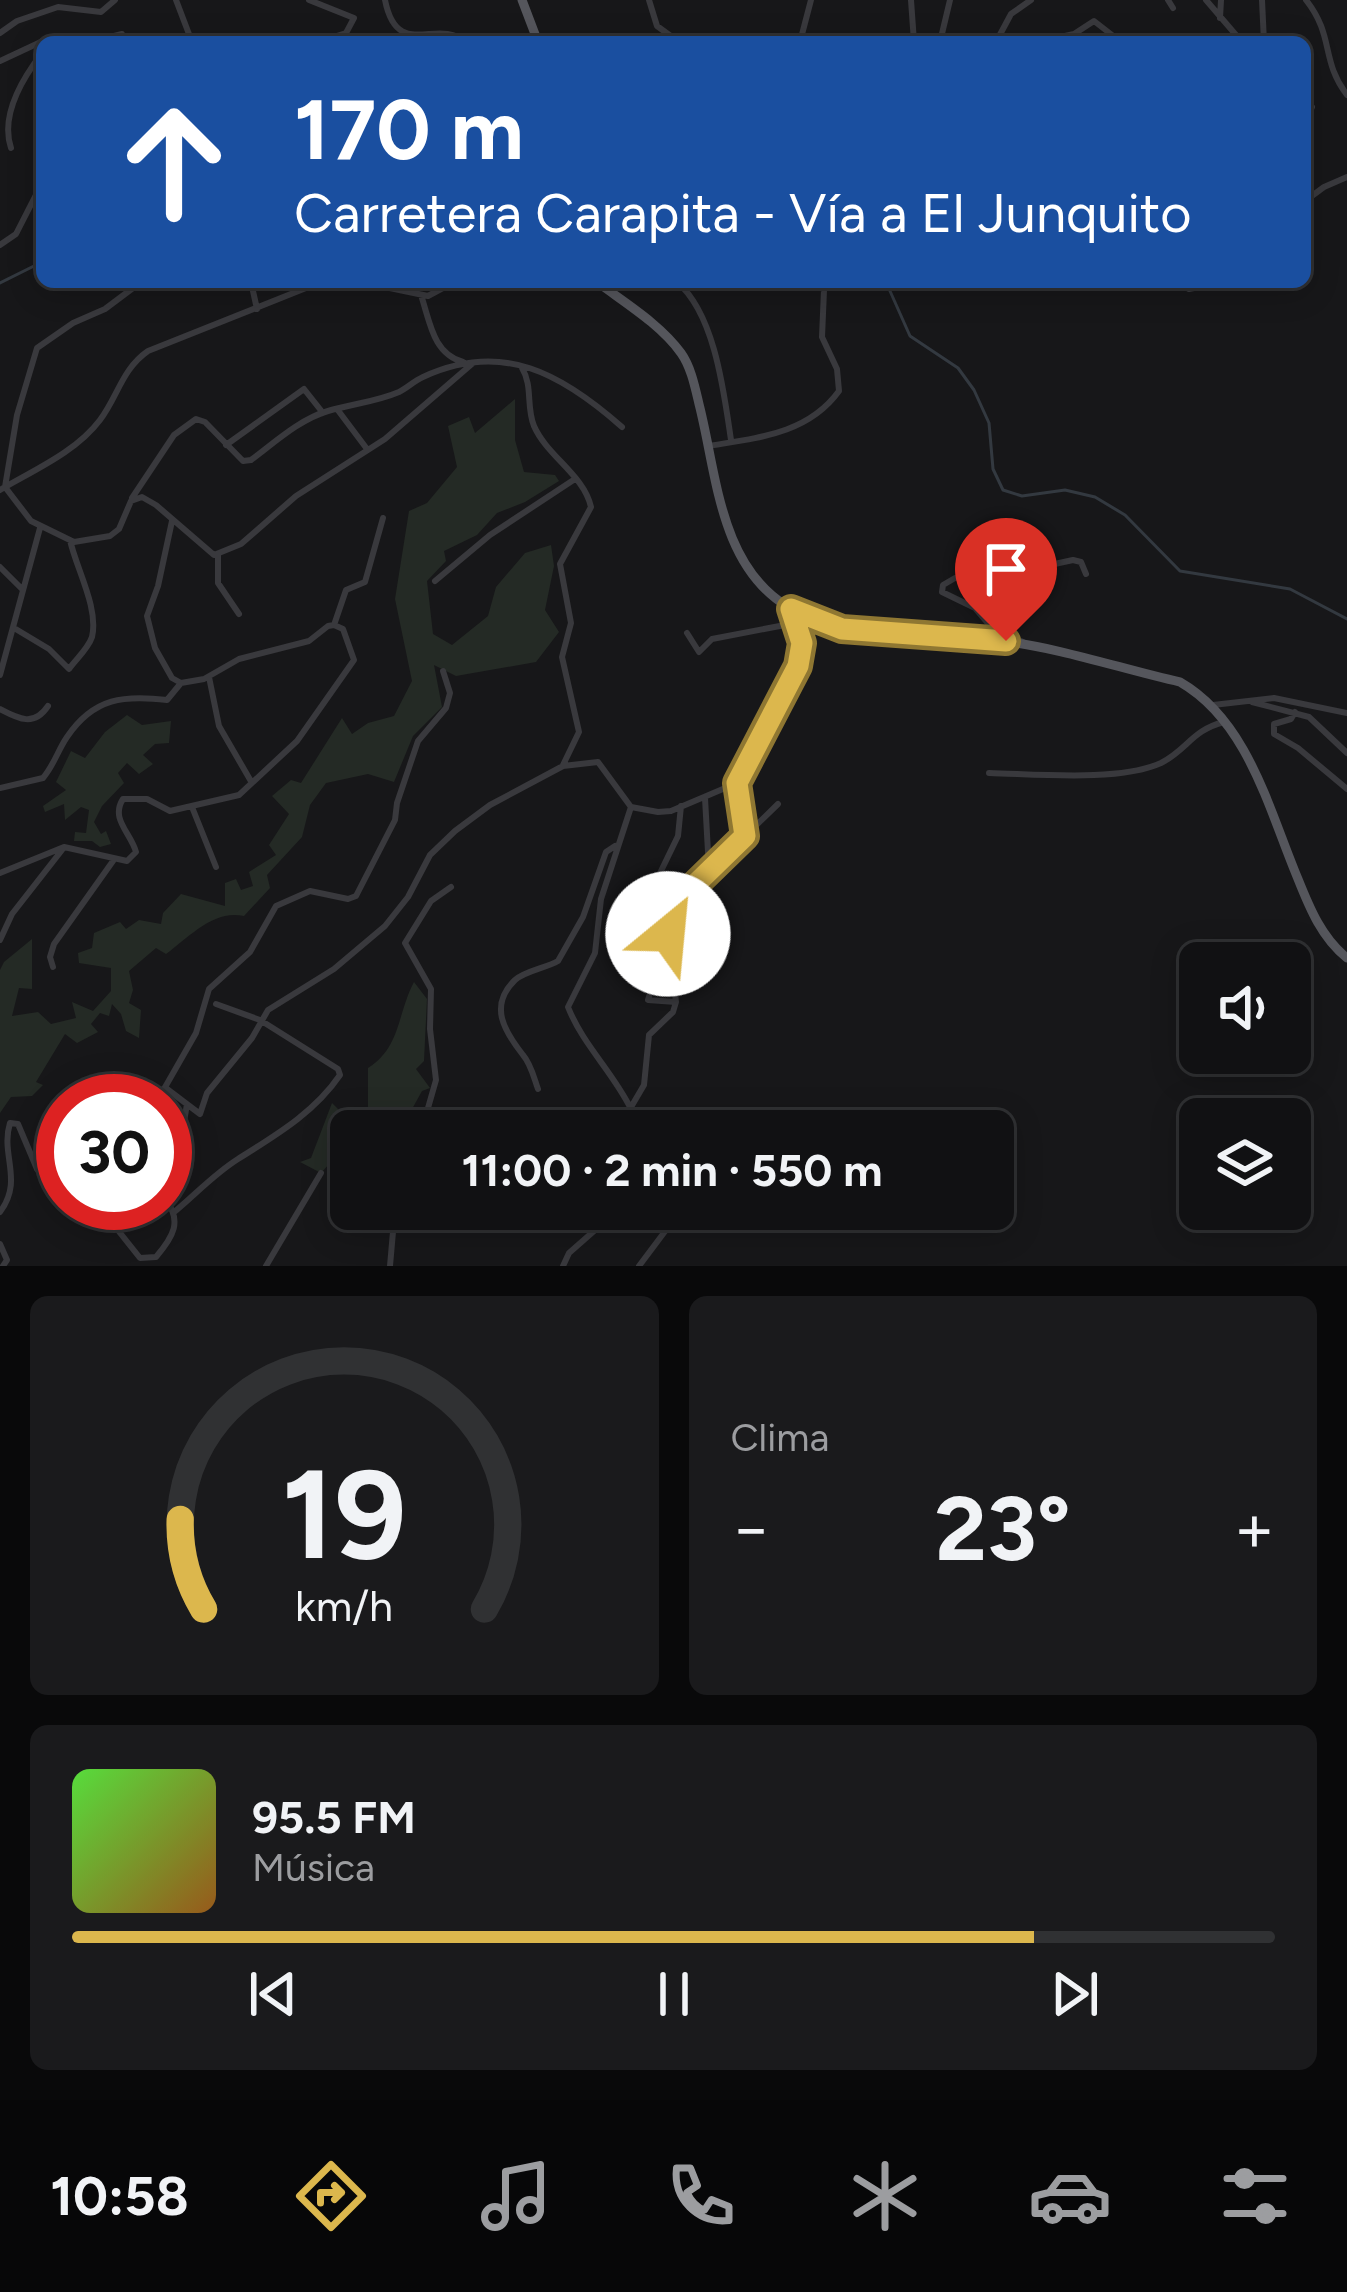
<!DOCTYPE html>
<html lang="es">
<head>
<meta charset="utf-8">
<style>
	body { margin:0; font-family:Figtree,sans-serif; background:#1a1a1c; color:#f1f3f6; height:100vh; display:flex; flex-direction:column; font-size:45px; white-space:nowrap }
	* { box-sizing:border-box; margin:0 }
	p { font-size:39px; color:#9c9da0 }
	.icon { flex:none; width:66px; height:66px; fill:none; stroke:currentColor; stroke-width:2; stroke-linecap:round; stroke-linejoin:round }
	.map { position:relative; height:1266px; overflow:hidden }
	.drawer { display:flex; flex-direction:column; gap:30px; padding:30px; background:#09090a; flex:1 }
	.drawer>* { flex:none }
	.banner { position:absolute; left:36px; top:36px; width:1275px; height:252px; border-radius:18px; box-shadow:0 6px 30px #0003,0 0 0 3px #303133; background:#1a4fa0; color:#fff; overflow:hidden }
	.tools { position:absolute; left:1179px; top:942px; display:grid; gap:24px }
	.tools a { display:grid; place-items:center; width:132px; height:132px; border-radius:18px; background:#111113; box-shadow:0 6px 30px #0003,0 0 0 3px #303133; font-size:60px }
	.speed { position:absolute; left:36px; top:1074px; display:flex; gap:24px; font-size:60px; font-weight:700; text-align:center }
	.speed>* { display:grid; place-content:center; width:156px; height:156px; border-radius:50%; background:#111113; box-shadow:0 6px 30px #0003,0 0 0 3px #303133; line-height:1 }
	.speed .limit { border:18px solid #d22; background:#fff; color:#111 }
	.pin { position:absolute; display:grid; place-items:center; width:102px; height:102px; color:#fff; margin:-123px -51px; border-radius:50% 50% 50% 0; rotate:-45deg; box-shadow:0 0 12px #0007 }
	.pin .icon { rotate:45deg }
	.me { position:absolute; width:132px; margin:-66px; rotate:28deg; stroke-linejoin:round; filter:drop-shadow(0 0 9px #0008) }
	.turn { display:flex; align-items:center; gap:42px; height:252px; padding:0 60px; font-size:54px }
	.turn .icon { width:156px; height:156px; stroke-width:2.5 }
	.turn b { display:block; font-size:84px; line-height:102px }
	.big { font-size:90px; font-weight:700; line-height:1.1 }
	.drawer .card { flex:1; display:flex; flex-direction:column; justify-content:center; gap:18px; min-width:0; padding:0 42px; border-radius:18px; background:#1a1a1c }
	.drawer .dial { align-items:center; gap:0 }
	.dial svg { height:312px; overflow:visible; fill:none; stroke:#303133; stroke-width:7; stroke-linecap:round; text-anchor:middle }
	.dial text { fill:#f1f3f6; stroke:none }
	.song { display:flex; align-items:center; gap:36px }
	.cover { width:144px; height:144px; border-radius:18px; background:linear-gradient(135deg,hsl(110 70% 55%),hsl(30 70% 35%)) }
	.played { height:12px; border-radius:6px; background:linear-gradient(90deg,#dcb74d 80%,#303133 80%) }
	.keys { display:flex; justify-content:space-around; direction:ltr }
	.heat { display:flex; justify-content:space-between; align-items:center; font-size:66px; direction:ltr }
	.drawer .tiles { flex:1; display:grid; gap:30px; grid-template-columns:1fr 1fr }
	.card:last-child { grid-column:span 2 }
	.trip { position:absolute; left:330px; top:1110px; width:684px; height:120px; border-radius:18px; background:#111113; box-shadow:0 6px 30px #0003,0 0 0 3px #303133; font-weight:700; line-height:120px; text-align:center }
	.menu { display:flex; height:192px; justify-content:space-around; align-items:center; background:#070708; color:#9c9da0 }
	.menu .icon { width:84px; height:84px }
	.menu .active { color:#dcb74d }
	.menu b { font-size:54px; color:#f1f3f6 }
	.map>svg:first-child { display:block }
</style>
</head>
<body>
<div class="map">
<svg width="1347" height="1266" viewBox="0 0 1347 1266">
	<rect width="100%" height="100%" fill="#171719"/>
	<path fill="#242a25" d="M515,399V440L524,472L555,475L559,481L525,502L497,513L477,535L444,551L446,561L427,581L433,634L452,645L488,616L496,587L525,553L551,545L554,566L545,610L559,632L536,662L456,676L434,665L442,707L413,736L394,782L368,774L326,783L310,805L302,837L267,875L270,888L244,916C214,909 189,937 166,954L156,948L129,971L133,990L129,1003L141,1010L139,1038L126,1031L121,1014L112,1004L109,1016L100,1013L91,1024L98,1032L77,1043L65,1034L36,1082L43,1085L32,1096L11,1097L0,1113V970L4,962L32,939V989L19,988L12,1016L38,1012L51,1024L76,1018L72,1002L93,1011L111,991V968L79,963L78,953L92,948L94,933L120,922L126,929L139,920L161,924L163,913L181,894L225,906V883L236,879L241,890L253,886L249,872L276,855L269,845L289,814L272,796L291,780L301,783L342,718L352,734L368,723L394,716L412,681L395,599L409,511L427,503L457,467L448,426L469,417L475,433Z
		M127,715L142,725L171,721L169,743L155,744L143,755L153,764L139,774L127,763L118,773L124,783L102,806L94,822L101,834L106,831L111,844L100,847L92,841H74L75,832L86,833L89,810L81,807L65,820L64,804L45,812L43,806L66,790L56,782L71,751L85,758L105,732Z
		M414,982L427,999L424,1061L416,1069L430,1088L422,1091L406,1120L412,1131H351V1150L340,1152L321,1173L300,1162L311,1158L332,1103L357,1128L368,1108V1068C401,1047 397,1014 414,982Z"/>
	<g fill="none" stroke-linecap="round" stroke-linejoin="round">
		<path stroke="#333940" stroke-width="3" d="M886,282L910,336L958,368L974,390L989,423L993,469L1003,490L1022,496L1065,490L1095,497L1125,515L1180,571L1290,589L1347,619
			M0,283L42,262"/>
		<path stroke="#39393d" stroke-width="6" d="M176,0L192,42
			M309,0L354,18L346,33L318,42
			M385,0C397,61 437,17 466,42
			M649,0L657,26L679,42
			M911,0L914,42
			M1168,0L1173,8
			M1206,0L1242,42
			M1262,0L1264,42
			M1306,0C1335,37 1320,59 1347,95
			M1220,18L1221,0
			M0,33L17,21L58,7L101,12L115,0
			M800,42L811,0
			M940,42L950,0
			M996,42L1011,14L1031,0
			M1038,42L1074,34L1094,21L1121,42
			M0,61L45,40L71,37L94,41L122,34L123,42
			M36,115L42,94
			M1305,123L1312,107
			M11,148C0,115 22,79 42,53
			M1305,201L1324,187L1347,177
			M0,245L16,234L42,183
			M141,282L105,309L73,323L37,348L17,415L5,487L31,521L74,542L110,536L119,529L131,501L142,497L156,505L214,555L241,544L296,496L385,439L473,363
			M251,282L257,309
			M361,282L428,296L454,282
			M677,282C715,314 724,393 731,440
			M1176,282L1189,289L1225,282
			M421,295C430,322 433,354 463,362
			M522,368C533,386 526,407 534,426C547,456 584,475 591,507L560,564L571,623L562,657L579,732L563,765
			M337,409L367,449
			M226,445L304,389L323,413
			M708,446C757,438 808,434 839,391L837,369L822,337L824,290L814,282
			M0,490C34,470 76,452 100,420C118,396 122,369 148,351L321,282
			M132,498L174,435L196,419L205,422L243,461L251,460C274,443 300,419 328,411C351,404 376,402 399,392C407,388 414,381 423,377C503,340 562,374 622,427
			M172,521L158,586L147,616L155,648L172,678L181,683
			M218,555V583L239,614
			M0,567L23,590
			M435,581L490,535L575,479
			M14,628L49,649L69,669C76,659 88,649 92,637C99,608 76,568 70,540
			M687,633L699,652L712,639L785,625L786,605
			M1023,642L992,628L975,608L942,592L943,585L955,578L1013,573L1073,560L1081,562L1086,574
			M0,675L40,528
			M209,677L219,726L252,783
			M1252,702L1309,717L1347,753
			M1213,705L1274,698L1347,713
			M0,709C19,719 34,727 48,706
			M1295,712L1291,719L1274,724V734L1298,748L1347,789
			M989,773C1036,774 1119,782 1161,763C1187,750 1192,730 1224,722
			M737,783L745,836
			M0,788L43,778C54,765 58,750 67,737C94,697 125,695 167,700L181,683L204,679L239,659L309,641L328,626L334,625L346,590L365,582L383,518
			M705,798L709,870
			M192,807L216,867
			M631,807L601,899L595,953L568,1007C583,1045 613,1072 631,1109
			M0,873L64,847L127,861L136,852C131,833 110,819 123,799H147L170,811L239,795L297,741L354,660L343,629L334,625
			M668,911L778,804
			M667,939L648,1000L676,1002
			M0,940L12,914L62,850
			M53,967L50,957L54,944L113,861
			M164,1089L196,1033L209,989L250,952L276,906L310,891L348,899L356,896L395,820L397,803L418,741L446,708L450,693L443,671
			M538,1089C534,1078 531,1064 523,1055C505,1032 488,1006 515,980C525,971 546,968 558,961L583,917L606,852L615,846
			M115,1101L135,1091L167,1089L200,1114L207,1093L252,1038L268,1010L334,969L385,926L408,897L430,855L455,831L490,805L563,766L598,762L631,807L658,812L671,811L737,783L798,666L802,642L792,612
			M428,1131V1108L436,1080L430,1029L431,989L405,943L431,901L451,887
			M617,1131L644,1085L649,1035L673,1012L676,1002L661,871L678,836L681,806
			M66,1203L78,1215L109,1219L140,1258L156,1257C173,1237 183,1221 165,1199
			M170,1204L187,1104
			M0,1212C24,1180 0,1155 10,1123L18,1124L37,1169L63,1199
			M173,1213C195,1195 214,1174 238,1159C276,1135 314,1113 340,1075L338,1069L260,1020L216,1004
			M0,1244L7,1260L3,1266
			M266,1266L321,1173
			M390,1266L395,1209
			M563,1266L569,1253L619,1209
			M639,1266L666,1230L688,1209"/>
		<path stroke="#55565c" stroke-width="9" d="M522,0L538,42
			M597,282C625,303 660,324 681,353C691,367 695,387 699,404C717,474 719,565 788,607C850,644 932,633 1002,641C1061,648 1122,669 1180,682C1248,721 1269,810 1298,879C1310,909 1322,938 1347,958"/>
	</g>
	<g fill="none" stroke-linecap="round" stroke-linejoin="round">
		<defs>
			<path id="route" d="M668,934V911L745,836L737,783L798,666L802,643L791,609L842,629L1006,641"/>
		</defs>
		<use href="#route" stroke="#8f7732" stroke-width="30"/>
		<use href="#route" stroke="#dcb74d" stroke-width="21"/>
	</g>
</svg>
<div class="tools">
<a><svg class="icon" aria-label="sound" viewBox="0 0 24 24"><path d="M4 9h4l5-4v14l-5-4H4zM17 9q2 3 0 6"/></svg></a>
<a><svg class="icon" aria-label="layers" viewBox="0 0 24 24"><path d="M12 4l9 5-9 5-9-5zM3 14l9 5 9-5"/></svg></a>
</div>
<div class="speed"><div class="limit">30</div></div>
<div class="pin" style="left:1006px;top:641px;background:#d93025"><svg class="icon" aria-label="arrive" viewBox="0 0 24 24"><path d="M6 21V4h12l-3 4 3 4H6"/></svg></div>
<svg class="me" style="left:668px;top:934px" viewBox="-20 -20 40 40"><circle r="19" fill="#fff"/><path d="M0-13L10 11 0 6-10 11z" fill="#dcb74d"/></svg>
<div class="trip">11:00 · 2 min · 550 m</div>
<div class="banner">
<div class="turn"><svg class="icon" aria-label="ahead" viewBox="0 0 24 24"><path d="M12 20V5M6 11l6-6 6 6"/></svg><div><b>170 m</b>Carretera Carapita - Vía a El Junquito</div></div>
</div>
</div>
<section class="drawer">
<div class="tiles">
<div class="card dial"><svg viewBox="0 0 100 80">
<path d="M14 69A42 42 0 1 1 86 69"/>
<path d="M14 69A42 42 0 0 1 8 46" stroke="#dcb74d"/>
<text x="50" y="56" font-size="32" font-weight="700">19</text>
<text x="50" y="72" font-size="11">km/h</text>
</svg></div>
<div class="card"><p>Clima</p>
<div class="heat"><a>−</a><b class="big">23°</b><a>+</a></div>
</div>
<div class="card">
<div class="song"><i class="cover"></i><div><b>95.5 FM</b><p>Música</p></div></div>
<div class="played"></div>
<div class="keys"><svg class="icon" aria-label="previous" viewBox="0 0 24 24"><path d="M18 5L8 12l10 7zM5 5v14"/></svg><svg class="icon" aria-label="pause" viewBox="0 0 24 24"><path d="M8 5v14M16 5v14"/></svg><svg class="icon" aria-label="next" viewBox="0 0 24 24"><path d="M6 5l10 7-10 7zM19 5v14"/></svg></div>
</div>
</div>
</section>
<nav class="menu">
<b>10:58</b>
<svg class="icon active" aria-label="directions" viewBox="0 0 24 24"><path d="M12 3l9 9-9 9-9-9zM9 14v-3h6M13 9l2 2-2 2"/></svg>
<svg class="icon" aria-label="music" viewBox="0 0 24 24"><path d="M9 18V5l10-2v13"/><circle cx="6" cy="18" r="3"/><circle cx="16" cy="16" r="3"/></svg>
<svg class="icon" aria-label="phone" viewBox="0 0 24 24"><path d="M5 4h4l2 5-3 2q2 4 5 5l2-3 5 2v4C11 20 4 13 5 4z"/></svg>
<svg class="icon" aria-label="climate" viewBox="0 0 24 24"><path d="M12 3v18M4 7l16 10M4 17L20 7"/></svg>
<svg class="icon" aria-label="car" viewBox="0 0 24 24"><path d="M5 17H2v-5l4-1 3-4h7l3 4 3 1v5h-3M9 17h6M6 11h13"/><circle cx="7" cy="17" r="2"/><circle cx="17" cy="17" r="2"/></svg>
<svg class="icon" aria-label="filters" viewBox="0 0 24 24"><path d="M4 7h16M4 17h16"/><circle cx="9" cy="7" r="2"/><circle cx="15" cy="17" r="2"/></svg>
</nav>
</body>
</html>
